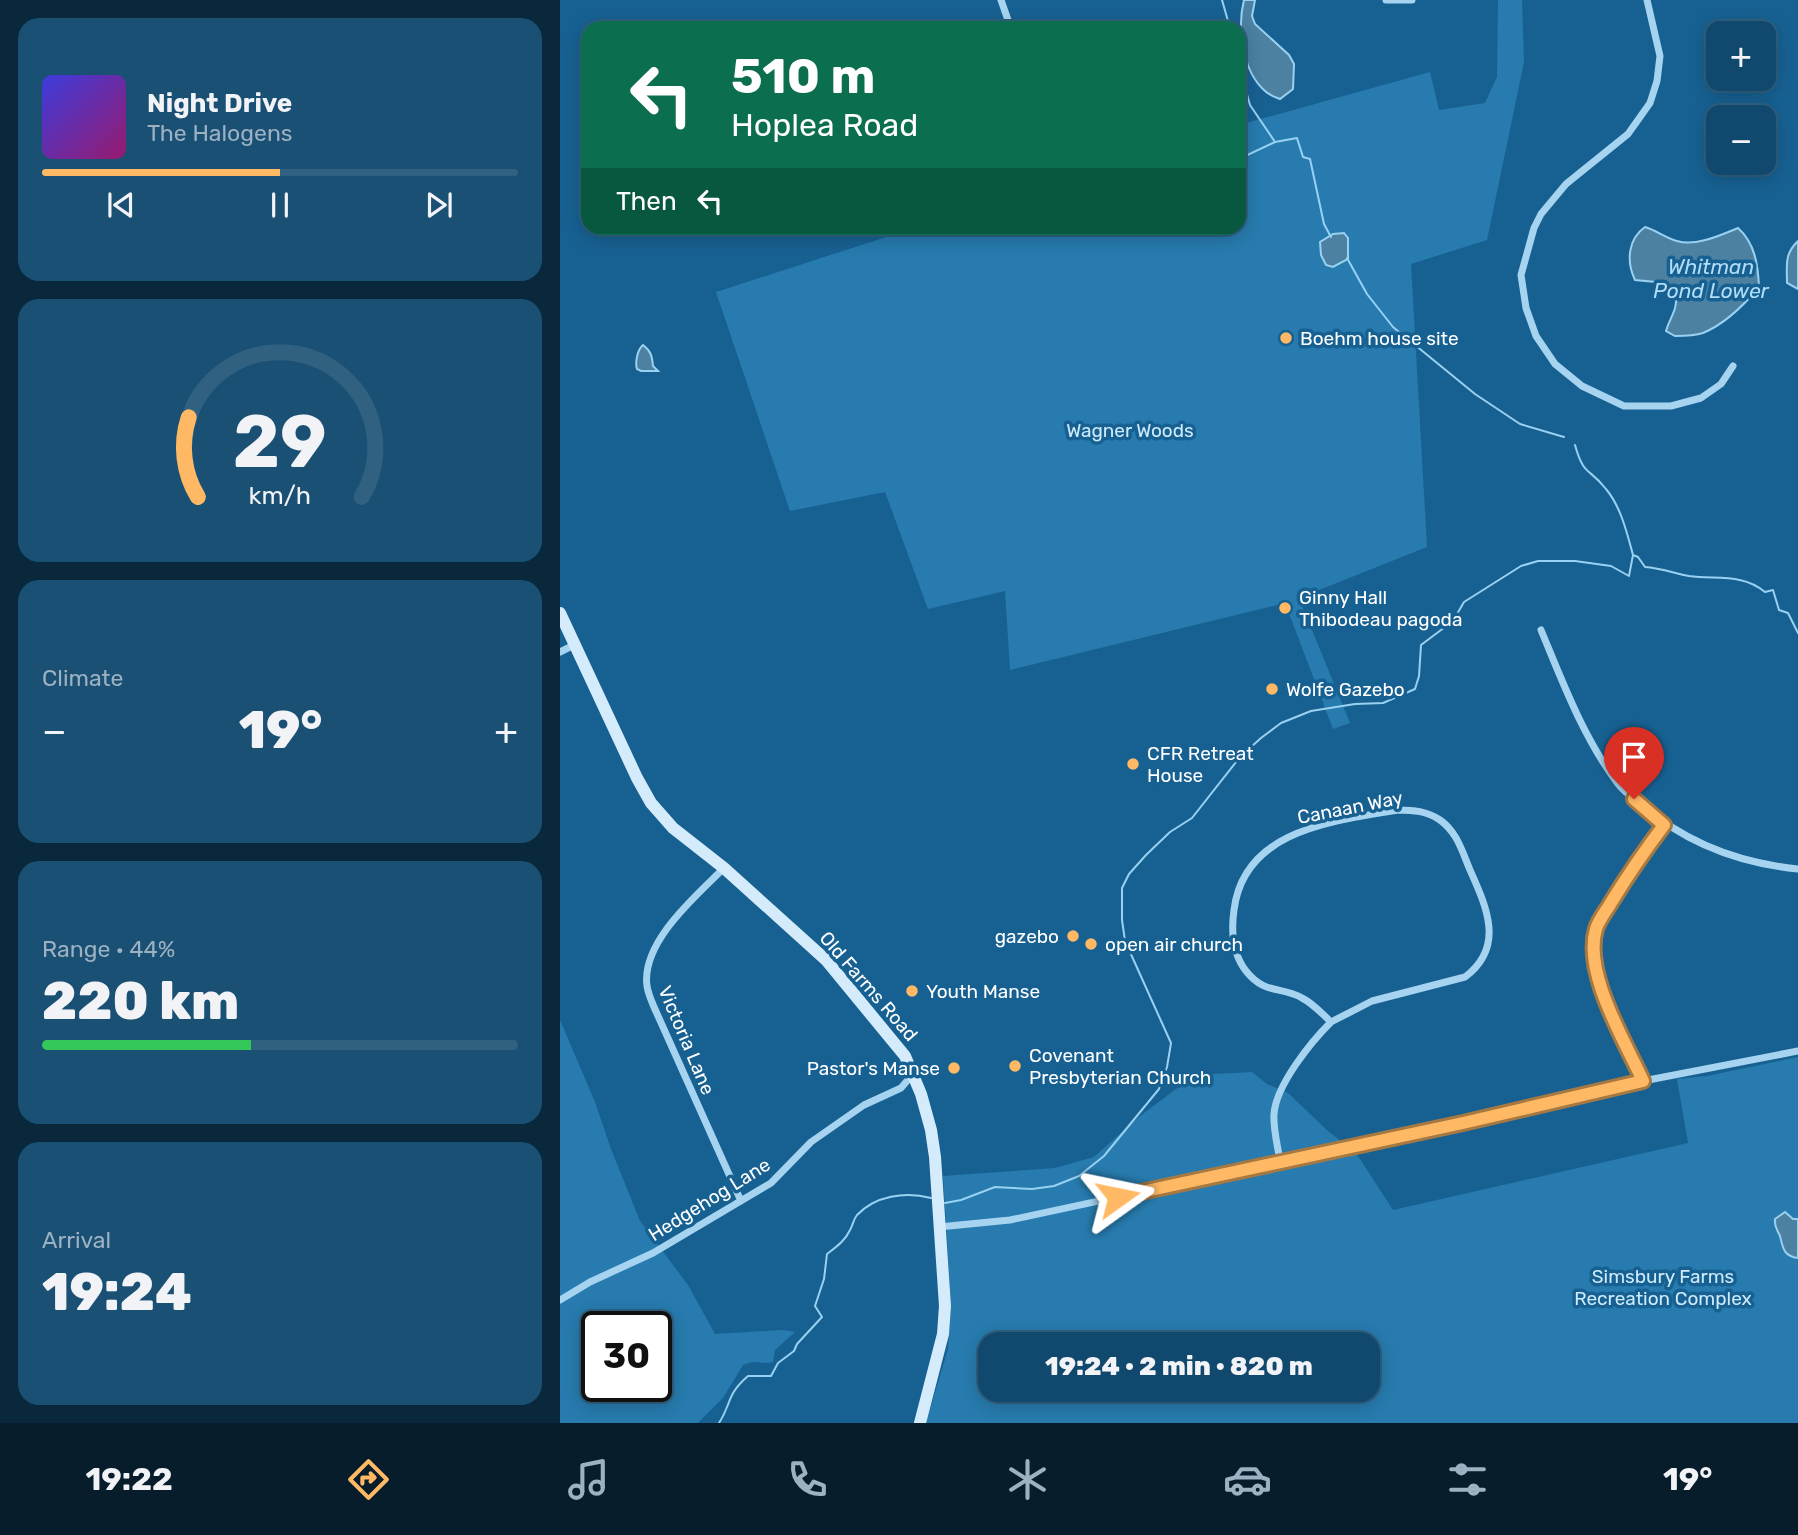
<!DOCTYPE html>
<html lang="en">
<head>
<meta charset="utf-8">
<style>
	body { margin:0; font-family:Rubik,sans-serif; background:#1a5073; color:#f1f3f6; height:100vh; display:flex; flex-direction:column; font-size:26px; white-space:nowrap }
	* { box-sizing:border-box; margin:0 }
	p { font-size:23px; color:#9cb2c2 }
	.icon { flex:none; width:38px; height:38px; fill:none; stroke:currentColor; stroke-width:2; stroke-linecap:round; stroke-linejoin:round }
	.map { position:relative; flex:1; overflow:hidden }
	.drawer { display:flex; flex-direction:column; gap:18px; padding:18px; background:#09283c; width:560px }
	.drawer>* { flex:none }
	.banner { position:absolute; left:21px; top:21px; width:665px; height:214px; border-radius:21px; box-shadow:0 4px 18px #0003,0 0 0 2px #306181; background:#0b6e4f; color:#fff; overflow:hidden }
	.controls { position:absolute; left:1146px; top:21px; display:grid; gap:14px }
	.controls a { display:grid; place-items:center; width:70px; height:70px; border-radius:14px; background:#11496e; box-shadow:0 4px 18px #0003,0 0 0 2px #306181; font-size:35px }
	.speed { position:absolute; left:21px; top:1311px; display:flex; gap:14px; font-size:35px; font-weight:700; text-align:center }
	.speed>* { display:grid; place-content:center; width:91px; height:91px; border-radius:50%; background:#11496e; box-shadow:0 4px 18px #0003,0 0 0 2px #306181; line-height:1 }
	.speed .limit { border:4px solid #111; border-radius:10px; background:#fff; color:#111 }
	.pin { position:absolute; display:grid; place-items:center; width:60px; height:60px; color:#fff; margin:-72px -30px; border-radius:50% 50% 50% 0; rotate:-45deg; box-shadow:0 0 7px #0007 }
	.pin .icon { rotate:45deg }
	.me { position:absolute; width:77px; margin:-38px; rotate:78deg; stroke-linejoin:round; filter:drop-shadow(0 0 5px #0008) }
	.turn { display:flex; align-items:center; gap:24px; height:147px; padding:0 35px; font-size:32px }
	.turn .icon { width:91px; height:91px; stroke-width:2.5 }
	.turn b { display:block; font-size:49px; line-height:60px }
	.then { display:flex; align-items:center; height:66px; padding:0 35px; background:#0003; gap:14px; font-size:26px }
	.big { font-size:52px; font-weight:800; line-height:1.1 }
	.drawer .card { flex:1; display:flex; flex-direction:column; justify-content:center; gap:10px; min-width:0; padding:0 24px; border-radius:21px; background:#1a5073 }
	.drawer .dial { align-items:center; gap:0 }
	.dial svg { height:182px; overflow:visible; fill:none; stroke:#306181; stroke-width:7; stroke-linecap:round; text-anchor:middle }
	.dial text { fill:#f1f3f6; stroke:none }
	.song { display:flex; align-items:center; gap:21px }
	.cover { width:84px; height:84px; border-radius:10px; background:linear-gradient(135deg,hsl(240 70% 55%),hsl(320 70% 35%)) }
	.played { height:7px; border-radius:4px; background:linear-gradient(90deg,#ffb965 50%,#306181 50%) }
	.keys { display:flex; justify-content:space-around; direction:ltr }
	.heat { display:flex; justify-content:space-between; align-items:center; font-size:38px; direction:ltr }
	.charge { height:10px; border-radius:5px; background:linear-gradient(90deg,#34c759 44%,#306181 0) }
	.trip { position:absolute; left:418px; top:1332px; width:402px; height:70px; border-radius:21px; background:#11496e; box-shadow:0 4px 18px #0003,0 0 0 2px #306181; font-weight:800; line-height:70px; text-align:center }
	.tab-bar { display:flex; height:112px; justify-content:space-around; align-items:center; background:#071d2c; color:#9cb2c2 }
	.tab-bar .icon { width:49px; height:49px }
	.tab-bar .current { color:#ffb965 }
	.tab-bar b { font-size:32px; color:#f1f3f6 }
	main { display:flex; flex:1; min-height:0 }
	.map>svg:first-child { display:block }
</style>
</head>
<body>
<main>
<section class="drawer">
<div class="card">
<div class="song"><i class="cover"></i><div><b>Night Drive</b><p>The Halogens</p></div></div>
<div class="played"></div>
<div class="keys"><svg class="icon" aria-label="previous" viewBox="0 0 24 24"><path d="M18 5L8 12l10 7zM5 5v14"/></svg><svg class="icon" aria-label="pause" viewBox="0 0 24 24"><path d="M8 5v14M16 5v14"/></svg><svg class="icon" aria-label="next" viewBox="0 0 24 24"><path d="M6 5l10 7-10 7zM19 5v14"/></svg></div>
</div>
<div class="card dial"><svg viewBox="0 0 100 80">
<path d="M14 69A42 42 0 1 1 86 69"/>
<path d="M14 69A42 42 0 0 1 10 34" stroke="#ffb965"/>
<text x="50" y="56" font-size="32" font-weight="700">29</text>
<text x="50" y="72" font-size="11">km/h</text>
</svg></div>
<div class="card"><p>Climate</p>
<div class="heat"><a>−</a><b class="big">19°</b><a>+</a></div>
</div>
<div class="card"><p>Range · 44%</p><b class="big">220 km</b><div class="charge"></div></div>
<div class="card"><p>Arrival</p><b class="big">19:24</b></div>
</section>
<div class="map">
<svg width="1238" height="1423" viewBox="0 0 1238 1423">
	<rect width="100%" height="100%" fill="#176192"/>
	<path fill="#277bae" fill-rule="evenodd" d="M938,0H962L964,62L927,240L851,264L867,547L739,598L790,723L773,729L725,603L450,670L445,591L368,609L325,492L230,511L156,292L354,228H679V125L870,72L879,110L925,103L937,77Z
		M0,1020L35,1102L51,1149L80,1221L128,1285L155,1334L223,1330L235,1332L215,1350L213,1362L206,1363L192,1362L183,1365L163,1398L138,1423H0ZM37,1326H96V1386H37Z
		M1238,1057V1423H366L388,1349L391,1305L383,1176L495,1168L534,1157L580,1116L635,1075L692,1072L707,1084L728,1093L768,1131L796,1153L833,1210L1128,1143L1117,1079L1147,1076ZM430,1344H808V1390H430Z"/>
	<path fill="#4c81a2" stroke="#99d1f2" stroke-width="2" d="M684,0H695L692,16L695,24L729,55L734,64L733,89L720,99C715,97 709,95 705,91C682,71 677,27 684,0Z
		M1085,227C1096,230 1105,238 1117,241C1135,247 1161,235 1178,228C1195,243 1198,265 1199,287C1184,305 1165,324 1143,333C1134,336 1123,336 1115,336L1106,331C1110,317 1117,311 1116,297L1096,282L1075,280C1066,261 1068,239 1085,227Z
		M784,233L788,238V259L773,267L766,265L761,255L760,242L773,234Z
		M1238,241V289L1227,283C1227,266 1224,254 1238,241Z
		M83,345C91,351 92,356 93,366L98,371H81L77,369C75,363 77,350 83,345Z
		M1225,1212L1233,1219H1238V1258C1224,1256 1223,1249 1220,1236C1217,1229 1214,1227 1215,1219Z"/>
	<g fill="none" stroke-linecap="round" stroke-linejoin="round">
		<path stroke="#99d1f2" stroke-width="2" d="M662,0L670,28
			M679,66L690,105L715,142
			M679,159L715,142L737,138L743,157L750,159L764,224L771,237
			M787,258L807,294L833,327L915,394L960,424L1004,437
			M1015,445C1024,477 1029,467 1046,489C1061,507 1067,533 1073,555
			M385,1203L401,1200L435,1187L472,1189L494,1186L519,1176L544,1156L599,1089L607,1067L611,1043L565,941L562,920V888L569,874L586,855L610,832L632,818L680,757L701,738L721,723L751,711L795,704L823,703L855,689L859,676L861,645L893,621L904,602L961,566L978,561H1015L1051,566L1069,576L1073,555L1078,557L1085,567C1100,568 1114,573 1129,576C1156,580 1182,573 1205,592L1213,590L1219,610L1228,613L1238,633
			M159,1423C172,1403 166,1395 188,1376H211L218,1363L234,1351L237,1344L262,1317L255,1306L264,1279L267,1254C276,1247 285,1241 290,1230C293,1225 293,1220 297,1215C315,1196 345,1191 371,1198"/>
		<path stroke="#a6d4f0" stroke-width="7" d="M441,0L448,20L447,28
			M826,0H852
			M1087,0L1100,56L1097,81L1090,103L1068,134L1006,184L981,214L974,228L961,275L966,308L976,336L995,364L1022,386L1064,406H1111L1141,398L1161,384L1173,366
			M981,630C1003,683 1023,737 1058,784C1064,792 1074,799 1082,805C1127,844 1179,863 1238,869
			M0,652L14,645
			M838,810C853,810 867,811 880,820C897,832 902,851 910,870C927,908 945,947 905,977L812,1001L771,1022C762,1014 754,1004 742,998C721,986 705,995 686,971C672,953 671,931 674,910C684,829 775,821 838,810Z
			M164,868C136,896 81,942 87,986C88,993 91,1000 94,1007L181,1201
			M1083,1081L1040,982L1035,965L1034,937L1037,926L1104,825
			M720,1162C718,1146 713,1130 714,1114C716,1085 751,1042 771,1022
			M379,1227L450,1220L903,1123L1083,1081L1238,1051
			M0,1300L30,1282L93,1253L211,1183L251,1142L304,1105L341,1088L352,1075"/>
		<path stroke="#d4ebfb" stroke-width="12" d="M0,613L77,778L91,803L113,828L164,868L266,960L345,1056L361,1094L371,1130L375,1157L385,1306L383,1334L360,1423"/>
	</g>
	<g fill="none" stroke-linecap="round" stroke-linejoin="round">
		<defs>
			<path id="route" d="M558,1197L903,1123L1083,1081C1065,1041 1023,973 1036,929C1039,919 1047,910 1052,901C1068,875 1086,849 1104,825L1074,799"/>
		</defs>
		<use href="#route" stroke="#a67842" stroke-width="18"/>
		<use href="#route" stroke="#ffb965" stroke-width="12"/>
	</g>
	<g fill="#ffb965" stroke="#176192" stroke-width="2.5">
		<circle cx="726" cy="338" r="7"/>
		<circle cx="725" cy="608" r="7"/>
		<circle cx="712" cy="689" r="7"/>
		<circle cx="573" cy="764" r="7"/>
		<circle cx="513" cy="936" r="7"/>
		<circle cx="531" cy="944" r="7"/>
		<circle cx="352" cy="991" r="7"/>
		<circle cx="455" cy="1066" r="7"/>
		<circle cx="394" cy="1068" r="7"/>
	</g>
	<g text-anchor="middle" stroke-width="7" stroke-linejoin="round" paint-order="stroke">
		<g font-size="19" fill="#fff" stroke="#176192" text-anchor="start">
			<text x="740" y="345">Boehm house site</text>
			<text x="739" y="604">Ginny Hall<tspan x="739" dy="22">Thibodeau pagoda</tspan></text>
			<text x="726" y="696">Wolfe Gazebo</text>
			<text x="587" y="760">CFR Retreat<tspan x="587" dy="22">House</tspan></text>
			<text x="499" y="943" text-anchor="end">gazebo</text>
			<text x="545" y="951">open air church</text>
			<text x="366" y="998">Youth Manse</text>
			<text x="469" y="1062">Covenant<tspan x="469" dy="22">Presbyterian Church</tspan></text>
			<text x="380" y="1075" text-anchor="end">Pastor's Manse</text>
		</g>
		<g font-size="19" fill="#cdeafb" stroke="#176192">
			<text x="570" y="437">Wagner Woods</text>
			<text x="1103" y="1283">Simsbury Farms<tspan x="1103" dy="22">Recreation Complex</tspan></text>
		</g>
		<g font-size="19" fill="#fff" stroke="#176192">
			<text transform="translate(790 807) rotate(-11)" y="7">Canaan Way</text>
			<text transform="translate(309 986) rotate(49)" y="7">Old Farms Road</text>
			<text transform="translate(127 1040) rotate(67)" y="7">Victoria Lane</text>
			<text transform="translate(149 1199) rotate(-32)" y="7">Hedgehog Lane</text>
		</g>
		<g font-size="21" font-style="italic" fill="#b2ddf7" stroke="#176192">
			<text x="1151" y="274">Whitman<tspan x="1151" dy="24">Pond Lower</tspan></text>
		</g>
	</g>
</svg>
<div class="controls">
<a>+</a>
<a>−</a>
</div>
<div class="speed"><div class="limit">30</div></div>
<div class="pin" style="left:1074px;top:799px;background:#d93025"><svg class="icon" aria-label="arrive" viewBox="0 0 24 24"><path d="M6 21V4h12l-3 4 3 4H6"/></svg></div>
<svg class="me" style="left:558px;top:1197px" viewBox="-20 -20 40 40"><path d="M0-17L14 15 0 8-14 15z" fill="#ffb965" stroke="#fff" stroke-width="4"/></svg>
<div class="trip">19:24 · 2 min · 820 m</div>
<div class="banner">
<div class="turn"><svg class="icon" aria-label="left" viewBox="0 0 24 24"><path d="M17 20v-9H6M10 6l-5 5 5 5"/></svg><div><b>510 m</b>Hoplea Road</div></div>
<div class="then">Then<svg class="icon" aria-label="left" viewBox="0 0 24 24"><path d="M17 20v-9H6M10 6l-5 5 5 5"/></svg></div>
</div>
</div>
</main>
<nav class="tab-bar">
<b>19:22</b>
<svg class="icon current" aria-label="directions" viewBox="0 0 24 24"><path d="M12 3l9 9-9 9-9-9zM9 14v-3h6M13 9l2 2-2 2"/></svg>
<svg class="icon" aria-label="music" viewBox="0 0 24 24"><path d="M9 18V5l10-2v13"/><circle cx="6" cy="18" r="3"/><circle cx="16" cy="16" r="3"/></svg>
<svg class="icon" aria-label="phone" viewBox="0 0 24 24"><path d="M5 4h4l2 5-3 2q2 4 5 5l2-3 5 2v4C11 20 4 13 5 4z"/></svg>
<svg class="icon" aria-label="climate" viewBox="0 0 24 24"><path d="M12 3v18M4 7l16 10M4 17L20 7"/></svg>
<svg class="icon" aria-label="car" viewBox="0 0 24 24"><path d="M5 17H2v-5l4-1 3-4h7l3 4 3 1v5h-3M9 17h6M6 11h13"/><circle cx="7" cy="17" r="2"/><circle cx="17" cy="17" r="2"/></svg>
<svg class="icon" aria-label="filters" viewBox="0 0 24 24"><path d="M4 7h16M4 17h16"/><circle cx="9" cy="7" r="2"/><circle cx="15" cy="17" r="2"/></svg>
<b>19°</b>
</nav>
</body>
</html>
